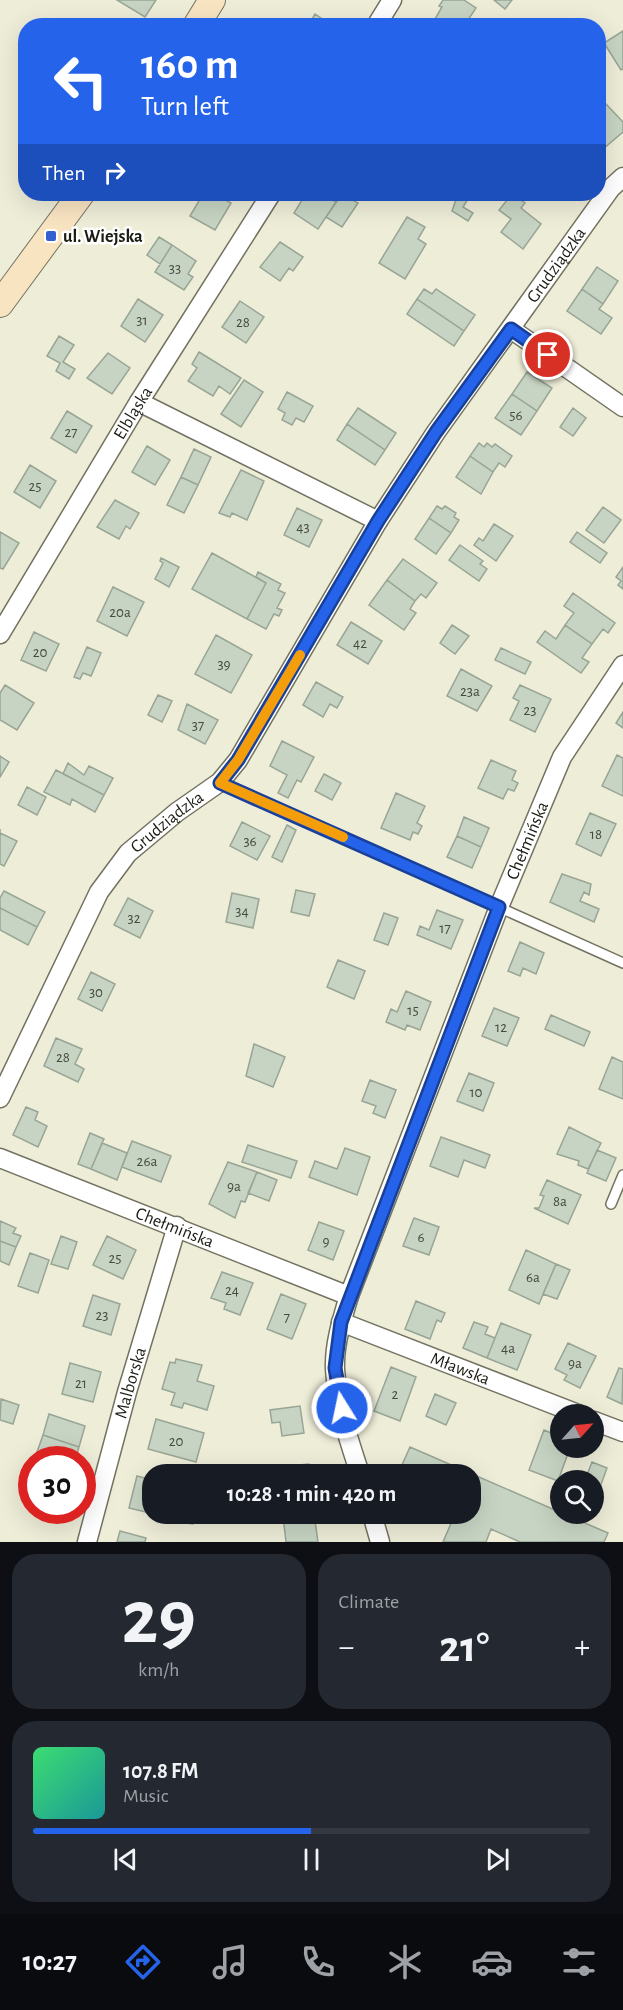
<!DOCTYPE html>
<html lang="en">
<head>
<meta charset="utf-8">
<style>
	body { margin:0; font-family:"Alegreya Sans",sans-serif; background:#242831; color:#f1f3f6; height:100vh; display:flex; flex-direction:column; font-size:22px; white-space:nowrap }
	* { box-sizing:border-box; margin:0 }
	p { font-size:20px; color:#9ea1a6 }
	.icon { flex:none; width:33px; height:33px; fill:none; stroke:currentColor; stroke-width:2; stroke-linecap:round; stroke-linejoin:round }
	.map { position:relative; height:1542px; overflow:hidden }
	.sheet { display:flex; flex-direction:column; gap:12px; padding:12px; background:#0d0f14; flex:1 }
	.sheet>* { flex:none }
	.hud { position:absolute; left:18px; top:18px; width:588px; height:183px; border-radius:24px; box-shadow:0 6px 24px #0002; background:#2563eb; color:#fff; overflow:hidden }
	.needle { width:39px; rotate:63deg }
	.fabs { position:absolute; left:550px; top:1404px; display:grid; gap:12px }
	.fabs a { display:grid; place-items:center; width:54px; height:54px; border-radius:50%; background:#171b24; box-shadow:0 6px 24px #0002; font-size:30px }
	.speed { position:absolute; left:18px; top:1446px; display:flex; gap:12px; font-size:30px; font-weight:700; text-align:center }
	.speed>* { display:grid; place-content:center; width:78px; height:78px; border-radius:50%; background:#171b24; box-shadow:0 6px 24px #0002; line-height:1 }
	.speed .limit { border:9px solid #d22; background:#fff; color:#111 }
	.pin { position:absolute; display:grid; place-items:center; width:51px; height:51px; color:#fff; margin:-26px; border:3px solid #fff; border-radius:50%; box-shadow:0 2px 6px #0007 }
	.me { position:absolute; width:66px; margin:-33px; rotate:350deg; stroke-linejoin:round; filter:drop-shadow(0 0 4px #0008) }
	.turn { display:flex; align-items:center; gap:21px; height:126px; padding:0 24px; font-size:27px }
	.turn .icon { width:78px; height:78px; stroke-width:2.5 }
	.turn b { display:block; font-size:42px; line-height:51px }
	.then { display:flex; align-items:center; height:57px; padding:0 24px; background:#0003; gap:12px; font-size:22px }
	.big { font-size:45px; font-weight:700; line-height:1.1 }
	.sheet .card { flex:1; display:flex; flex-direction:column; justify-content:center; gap:9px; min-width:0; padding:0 21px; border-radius:24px; background:#242831 }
	.sheet .dial { align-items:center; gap:0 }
	.dial b { font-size:78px; line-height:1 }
	.song { display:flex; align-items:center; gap:18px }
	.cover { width:72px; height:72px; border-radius:9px; background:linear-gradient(135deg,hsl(140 70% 55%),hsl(180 70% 35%)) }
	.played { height:6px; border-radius:3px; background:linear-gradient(90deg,#2563eb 50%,#363941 50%) }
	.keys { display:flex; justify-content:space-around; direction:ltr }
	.heat { display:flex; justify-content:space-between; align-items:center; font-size:33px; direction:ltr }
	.sheet .tiles { flex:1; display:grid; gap:12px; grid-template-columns:1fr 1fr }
	.card:last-child { grid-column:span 2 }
	.trip { position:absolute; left:142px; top:1464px; width:339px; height:60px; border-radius:24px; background:#171b24; box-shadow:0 6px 24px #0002; font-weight:700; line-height:60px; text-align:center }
	.menu { display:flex; height:96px; justify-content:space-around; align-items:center; background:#090b0e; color:#9ea1a6 }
	.menu .icon { width:42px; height:42px }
	.menu .current { color:#2563eb }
	.menu b { font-size:27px; color:#f1f3f6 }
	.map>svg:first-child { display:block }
</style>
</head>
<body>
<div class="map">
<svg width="623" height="1542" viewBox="0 0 623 1542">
	<rect width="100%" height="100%" fill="#eeedd8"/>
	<path fill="#c7d4c3" stroke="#98a595" stroke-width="1.5" d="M117,0H156L145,17Z
		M443,0H464L476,8L464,26H446L435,19L442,7L439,6Z
		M494,0H512L505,9Z
		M315,14L333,26H308Z
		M623,31V69L621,70L604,43Z
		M606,104L623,122V132L603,149L598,144V118L603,114L599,110Z
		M203,194H214L231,203L215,230L190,216Z
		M301,194H322L336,202L318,229L294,213L302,200L298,198Z
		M342,194L358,203L342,227L326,217Z
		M458,194H467L465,196L468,199L463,207L473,213L468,221L452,211Z
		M512,194L525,203L521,208L541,224L523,249L501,232L511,219L499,210Z
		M407,217L425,227L418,239L426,244L405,279L379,263Z
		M159,237L172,245L160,264L147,255Z
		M280,242L303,257L293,271L289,268L280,281L260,267Z
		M172,245L196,261L188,274L193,277L184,290L155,272Z
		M597,267L618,281L603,304L582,289Z
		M424,289L432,294L436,289L475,315L464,331L417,299Z
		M582,289L603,304L599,309L612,318L601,334L567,311Z
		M138,299L163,315L145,342L121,326Z
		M417,299L464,331L454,346L407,314Z
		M240,301L264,317L246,343L222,327Z
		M59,336L74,345L63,362L75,369L69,379L56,371L60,363L47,356Z
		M199,352L241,378L230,394L219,386L213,396L188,381L197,368L192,364Z
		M108,353L130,368L112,394L87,378Z
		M527,372L552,388L537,411L512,394Z
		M244,380L263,392L241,427L221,414Z
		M287,392L313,406L304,422L296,418L292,425L282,420L285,413L278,409Z
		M512,394L537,411L521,435L495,418Z
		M358,408L396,433L385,450L347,424Z
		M573,408L586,418L573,436L560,427Z
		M67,411L92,426L76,453L51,438Z
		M347,424L385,450L375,465L337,440Z
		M479,443L484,447L487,443L492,447L495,444L512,456L505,467L499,463L493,472L470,456Z
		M147,446L170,460L155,485L132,472Z
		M194,449L211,457L198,485L181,477Z
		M470,456L493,472L481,494L456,477Z
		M30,465L56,481L40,508L14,492Z
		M241,470L264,481L247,520L232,513L230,517L219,513Z
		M181,477L198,485L184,513L167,505Z
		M115,500L139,513L130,529L126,526L119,539L97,527Z
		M437,506L442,509L445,506L456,513L454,517L459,520L451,533L429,518Z
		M603,507L621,520L604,543L586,530Z
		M297,508L322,520L309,547L284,535Z
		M429,518L451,533L436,554L415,539Z
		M494,524L513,536L496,561L474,545L479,538L483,541Z
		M0,532L19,543L3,569L0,568Z
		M577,532L607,553L600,563L570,542Z
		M460,545L483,561L480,564L487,569L479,581L449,560Z
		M212,553L266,583L247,619L192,589Z
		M161,558L179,567L169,587L155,579L163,563L160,561Z
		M403,559L437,583L426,598L421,594L415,601L387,580Z
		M623,567V589L618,585L621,581L616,577Z
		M258,572L281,584L278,590L285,593L277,608L282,610L279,616L274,614L266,629L247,619L266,583L256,577Z
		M387,580L415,601L410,609L416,613L404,630L369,605Z
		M113,587L144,602L127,636L97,621Z
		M573,593L615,623L608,633L603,629L592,644L565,625L574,613L564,606Z
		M351,622L382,641L368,664L337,645Z
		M452,625L469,636L455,654L440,643Z
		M565,625L592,644L582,658L589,662L581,673L537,642L545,631L556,639Z
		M34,632L59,644L46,671L21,660Z
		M216,635L252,655L231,693L195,674Z
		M87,647L101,653L91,676L83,673L80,679L74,677Z
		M501,648L531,662L525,674L495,660Z
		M461,669L492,686L477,711L447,696Z
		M316,682L343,697L337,708L330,704L323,717L303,705Z
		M5,685L34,703L17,730L0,720V693Z
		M520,685L551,699L535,732L510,720L519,701L513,698Z
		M158,695L172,701L162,722L148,715Z
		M187,704L218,720L205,744L178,730Z
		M623,712V728L616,723Z
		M282,741L314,757L301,782L297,780L288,798L278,793L287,775L270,766Z
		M617,755L623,758V796L602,786Z
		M0,756L9,762L0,777Z
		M491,760L516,771L512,780L518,783L514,791L508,789L503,799L478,788Z
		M68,763L84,775L89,766L113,778L104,795L63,774Z
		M56,770L104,795L95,812L72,799L70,805L44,792Z
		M324,774L341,783L332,800L315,791Z
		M27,787L46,797L37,815L18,805Z
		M396,793L425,806L417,823L422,826L418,834L413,832L410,840L381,828Z
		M590,813L616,824L601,856L576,844Z
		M464,817L489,828L481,847L457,836Z
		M242,822L270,836L257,860L230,846Z
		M287,825L296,830L282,862L272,857Z
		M0,829V833L17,841L4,866L0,864Z
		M457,836L481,847L472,868L447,857Z
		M562,874L591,884L589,895L584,892L580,901L599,909L594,922L550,902Z
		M296,890L315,894L309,916L291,912Z
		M4,891L45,912L37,927L0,908V898Z
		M232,893L259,899L253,928L226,922Z
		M128,898L153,911L140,938L114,925Z
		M0,908L37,927L28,945L0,930Z
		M437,910L463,920L451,949L417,935L420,926L429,930Z
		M384,913L398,918L388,945L374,940Z
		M520,942L544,953L536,974L523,968L520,976L508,971Z
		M338,960L365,971L354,999L327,987Z
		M91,972L115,984L102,1011L78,999Z
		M406,991L431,1002L420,1030L407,1025L405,1030L386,1022L391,1009L397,1012Z
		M494,1008L519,1018L507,1046L482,1036Z
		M551,1015L590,1032L584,1046L545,1029Z
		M56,1038L82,1049L75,1064L84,1069L78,1082L44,1066Z
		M254,1044L285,1057L273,1087L246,1076Z
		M612,1057L623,1062V1099L599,1089Z
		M469,1073L494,1083L483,1111L457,1101Z
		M370,1080L396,1090L385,1118L373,1113L376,1106L362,1101Z
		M26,1107L38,1112L35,1120L47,1126L38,1147L13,1135Z
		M569,1127L601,1143L588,1169L578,1165L579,1161L557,1154Z
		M90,1133L104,1139L91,1169L78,1164Z
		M441,1137L490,1155L485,1168L464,1160L458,1177L430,1166Z
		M132,1141L171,1156L161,1182L122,1167Z
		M102,1143L127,1153L117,1180L91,1169Z
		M248,1145L297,1161L291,1178L242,1162Z
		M345,1148L370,1157L357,1195L309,1177L315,1161L337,1169Z
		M597,1150L616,1158L606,1181L587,1173Z
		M228,1162L257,1172L245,1202L241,1201L235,1218L209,1204Z
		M257,1172L277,1180L269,1201L248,1193Z
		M547,1180L581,1195L568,1224L534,1208H539L544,1196L540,1195Z
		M414,1218L439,1227L429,1255L403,1246Z
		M0,1221L16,1228L13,1233L21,1236L16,1247L0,1241Z
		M319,1222L344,1231L333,1260L308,1250Z
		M61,1236L77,1242L68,1269L51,1264Z
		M107,1236L136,1250L123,1279L93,1265Z
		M0,1241L16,1247L9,1265L0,1261Z
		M526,1250L556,1264L539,1304L509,1290Z
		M30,1253L49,1260L38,1293L18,1286Z
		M556,1264L570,1270L557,1299L543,1294Z
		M222,1272L253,1283L240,1315L224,1309L226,1303L211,1298Z
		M281,1294L306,1304L292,1339L267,1329Z
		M93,1295L120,1304L111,1335L83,1326Z
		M416,1301L445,1313L441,1322L437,1320L430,1339L405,1329Z
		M474,1322L488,1327L485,1334L495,1338L487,1358L463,1348Z
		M501,1323L531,1335L517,1370L487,1358Z
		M568,1343L596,1356L580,1388L564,1380L567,1375L555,1369Z
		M176,1359L202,1365L197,1381L214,1386L207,1410L184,1403L182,1408L171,1405L175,1393L162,1389L170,1362L175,1363Z
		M70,1363L101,1372L93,1402L62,1394Z
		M391,1367L416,1377L400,1421L374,1411Z
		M619,1368L623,1369L622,1404L607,1397Z
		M435,1394L456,1403L446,1425L426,1416Z
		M1,1399L19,1405L13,1424L0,1420Z
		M300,1406L304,1433L282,1436L280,1422L272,1423L270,1410Z
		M49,1414L85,1426L79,1447L43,1435Z
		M156,1419L204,1433L196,1462L148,1449Z
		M544,1430L561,1437V1448H570L558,1481L529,1470Z
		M43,1435L79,1447L75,1460H50L36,1455Z
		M410,1447L472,1474L471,1477V1474H398Z
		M592,1462L607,1468L599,1490L594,1488V1480H585Z
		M309,1464L310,1474H278L277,1467Z
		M277,1467L278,1474H240V1471Z
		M472,1474L608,1533L604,1542H520L491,1529L486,1542H443L455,1514H471Z
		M137,1476L153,1480V1514L158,1515L129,1508Z
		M33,1510H63L61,1520L33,1513Z
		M179,1514H195L193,1524L178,1522Z
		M297,1514H314L318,1542H286L283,1516Z
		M120,1531L146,1538L145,1542H117Z"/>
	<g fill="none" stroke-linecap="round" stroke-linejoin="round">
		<defs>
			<path id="lane" d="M220,782L623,963
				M611,1204L623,1175"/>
			<g id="street">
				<path d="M376,26L392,0"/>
				<path d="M511,329L623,407"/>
				<path d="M139,402L378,521"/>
				<path id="s1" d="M0,634L139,402L271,194"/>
				<path id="s2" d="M0,1098L99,892L128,853L177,812L220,782L238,760L378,521L436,432L611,188L623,177"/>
				<path id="s3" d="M0,1158L349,1296"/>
				<path id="s4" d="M341,1322L578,1414"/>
				<path d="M594,1421L623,1432"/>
				<path id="s5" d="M360,1474C349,1441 337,1405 335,1369C334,1345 342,1319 349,1296L499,907L562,757L623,665"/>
				<path d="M372,1514L380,1542"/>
				<path id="s6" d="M87,1542L127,1392L177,1226"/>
			</g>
			<path id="secondary" d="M196,26L212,0
				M0,304L81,194"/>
		</defs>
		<use href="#lane" stroke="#737260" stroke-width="12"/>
		<use href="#street" stroke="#737260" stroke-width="21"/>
		<use href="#secondary" stroke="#737260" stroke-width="28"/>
		<use href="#lane" stroke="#fff" stroke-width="9"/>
		<use href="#street" stroke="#fff" stroke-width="18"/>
		<use href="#secondary" stroke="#f9e4c2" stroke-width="26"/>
	</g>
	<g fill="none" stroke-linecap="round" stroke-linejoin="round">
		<defs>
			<path id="route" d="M342,1408L335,1368L341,1322L499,907L220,783L238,760L378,521L436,432L511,329L548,355"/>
		</defs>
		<use href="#route" stroke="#184099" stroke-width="15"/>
		<use href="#route" stroke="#2563eb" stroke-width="10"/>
		<path stroke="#f59e0b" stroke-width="10" d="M300,655L238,760L220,783L343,837"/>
	</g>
	<rect fill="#3461d1" stroke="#fff" stroke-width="2" x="45" y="230" width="12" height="12" rx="3"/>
	<g text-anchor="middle" stroke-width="5" stroke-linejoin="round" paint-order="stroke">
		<g font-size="15" fill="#474a40">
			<text x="175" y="273">33</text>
			<text x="142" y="325">31</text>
			<text x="243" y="327">28</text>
			<text x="516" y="420">56</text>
			<text x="71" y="437">27</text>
			<text x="35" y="491">25</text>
			<text x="303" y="532">43</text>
			<text x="120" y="617">20a</text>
			<text x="360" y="648">42</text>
			<text x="40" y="657">20</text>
			<text x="224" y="669">39</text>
			<text x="470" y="696">23a</text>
			<text x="530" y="715">23</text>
			<text x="198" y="730">37</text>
			<text x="596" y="839">18</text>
			<text x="250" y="846">36</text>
			<text x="242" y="916">34</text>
			<text x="134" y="923">32</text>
			<text x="445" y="933">17</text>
			<text x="96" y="997">30</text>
			<text x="413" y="1015">15</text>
			<text x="501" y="1032">12</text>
			<text x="63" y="1062">28</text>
			<text x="476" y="1097">10</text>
			<text x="147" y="1166">26a</text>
			<text x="234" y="1191">9a</text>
			<text x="560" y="1206">8a</text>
			<text x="421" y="1242">6</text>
			<text x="326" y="1246">9</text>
			<text x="115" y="1263">25</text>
			<text x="533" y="1282">6a</text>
			<text x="232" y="1295">24</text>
			<text x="102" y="1320">23</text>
			<text x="287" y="1322">7</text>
			<text x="508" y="1353">4a</text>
			<text x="575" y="1368">9a</text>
			<text x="81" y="1388">21</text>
			<text x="395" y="1399">2</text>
			<text x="176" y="1446">20</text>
		</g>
		<g font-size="18" font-weight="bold" fill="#1c1c14" stroke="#fff" text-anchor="start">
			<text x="63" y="242">ul. Wiejska</text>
		</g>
		<g font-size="18" fill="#1c1c14" stroke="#fff">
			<text dy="6" stroke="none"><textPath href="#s2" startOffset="1011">Grudziądzka</textPath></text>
			<text dy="6" stroke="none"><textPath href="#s1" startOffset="258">Elbląska</textPath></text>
			<text dy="6" stroke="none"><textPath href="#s2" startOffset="327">Grudziądzka</textPath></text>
			<text dy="6" stroke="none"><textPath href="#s5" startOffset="672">Chełmińska</textPath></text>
			<text dy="6" stroke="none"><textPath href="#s3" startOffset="188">Chełmińska</textPath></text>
			<text dy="6" stroke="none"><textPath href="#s4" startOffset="128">Mławska</textPath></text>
			<text dy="6" stroke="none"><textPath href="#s6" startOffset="165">Malborska</textPath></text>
		</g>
	</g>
</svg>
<div class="fabs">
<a><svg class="needle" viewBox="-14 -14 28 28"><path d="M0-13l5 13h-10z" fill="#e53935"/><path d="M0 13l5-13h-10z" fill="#9ea1a6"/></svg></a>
<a><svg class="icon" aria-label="search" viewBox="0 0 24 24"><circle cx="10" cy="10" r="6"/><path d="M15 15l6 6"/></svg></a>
</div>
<div class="speed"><div class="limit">30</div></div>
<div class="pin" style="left:548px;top:355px;background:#d93025"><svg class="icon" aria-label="arrive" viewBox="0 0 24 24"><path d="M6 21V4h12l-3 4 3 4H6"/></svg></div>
<svg class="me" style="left:342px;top:1408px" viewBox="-20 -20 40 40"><circle r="17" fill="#2563eb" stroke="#fff" stroke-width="3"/><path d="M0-11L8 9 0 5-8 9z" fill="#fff"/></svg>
<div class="trip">10:28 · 1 min · 420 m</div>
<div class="hud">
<div class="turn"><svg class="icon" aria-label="left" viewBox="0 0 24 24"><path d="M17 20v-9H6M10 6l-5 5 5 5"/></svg><div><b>160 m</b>Turn left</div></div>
<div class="then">Then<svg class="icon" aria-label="right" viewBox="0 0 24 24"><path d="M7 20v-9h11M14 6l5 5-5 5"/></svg></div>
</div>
</div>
<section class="sheet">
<div class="tiles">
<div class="card dial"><b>29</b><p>km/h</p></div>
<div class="card"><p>Climate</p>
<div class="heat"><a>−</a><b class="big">21°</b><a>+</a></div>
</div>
<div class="card">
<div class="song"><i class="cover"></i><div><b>107.8 FM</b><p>Music</p></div></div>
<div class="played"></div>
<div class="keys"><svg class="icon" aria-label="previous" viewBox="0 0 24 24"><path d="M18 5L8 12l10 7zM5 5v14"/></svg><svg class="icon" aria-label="pause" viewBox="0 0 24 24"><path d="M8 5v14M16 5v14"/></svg><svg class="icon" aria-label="next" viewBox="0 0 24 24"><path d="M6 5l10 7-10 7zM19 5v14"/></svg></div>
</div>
</div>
</section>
<nav class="menu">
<b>10:27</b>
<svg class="icon current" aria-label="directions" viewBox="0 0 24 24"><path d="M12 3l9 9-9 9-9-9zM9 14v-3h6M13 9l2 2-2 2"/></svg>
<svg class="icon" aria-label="music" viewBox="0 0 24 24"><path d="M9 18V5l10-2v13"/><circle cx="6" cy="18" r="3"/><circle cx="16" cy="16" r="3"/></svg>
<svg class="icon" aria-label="phone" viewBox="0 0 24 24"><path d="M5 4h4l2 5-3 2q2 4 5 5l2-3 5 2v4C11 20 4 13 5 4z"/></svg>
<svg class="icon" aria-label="climate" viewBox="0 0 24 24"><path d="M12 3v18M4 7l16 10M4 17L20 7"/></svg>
<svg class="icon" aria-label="car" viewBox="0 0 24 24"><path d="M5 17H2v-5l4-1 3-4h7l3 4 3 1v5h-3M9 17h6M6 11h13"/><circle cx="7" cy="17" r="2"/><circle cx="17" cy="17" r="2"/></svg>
<svg class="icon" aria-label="filters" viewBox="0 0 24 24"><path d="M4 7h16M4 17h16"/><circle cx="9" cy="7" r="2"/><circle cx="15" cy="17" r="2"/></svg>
</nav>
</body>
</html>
